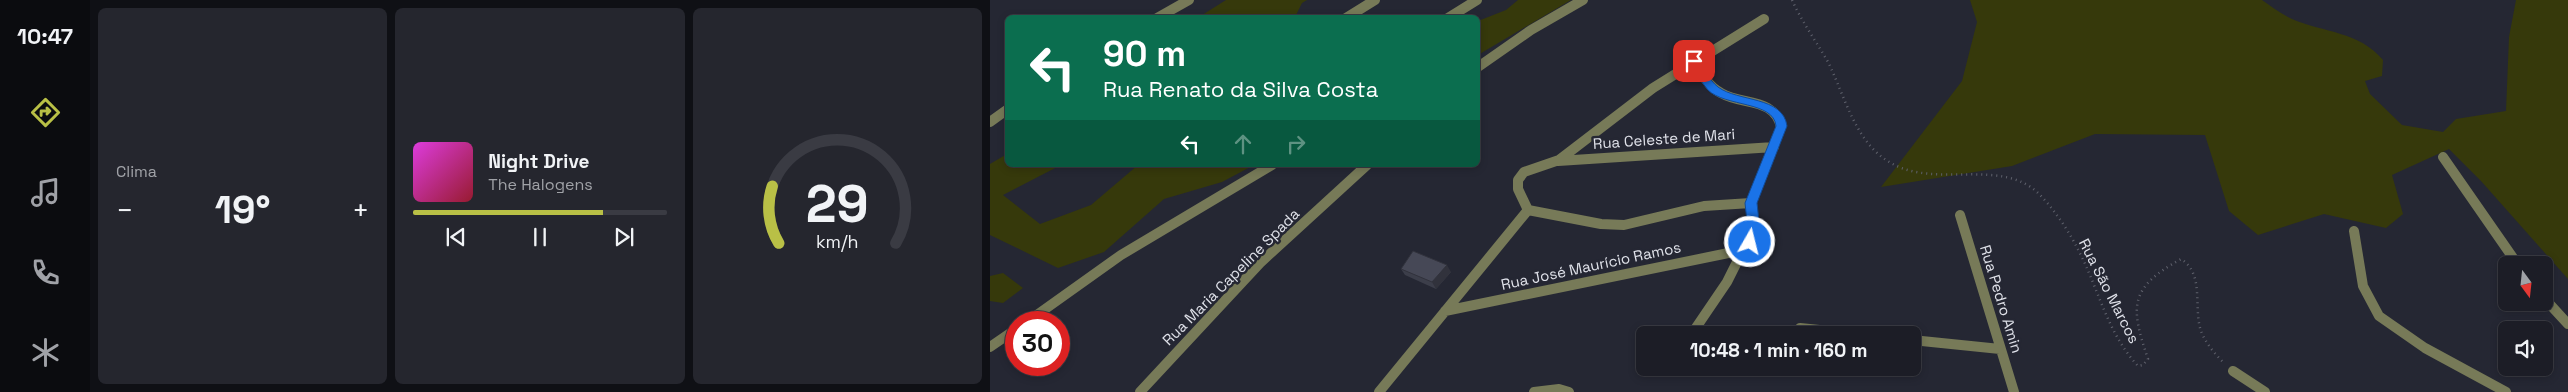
<!DOCTYPE html>
<html lang="pt">
<head>
<meta charset="utf-8">
<style>
	body { margin:0; font-family:"Space Grotesk",sans-serif; background:#25262e; color:#f1f3f6; height:100vh; display:flex; flex-direction:column; font-size:19px; white-space:nowrap }
	* { box-sizing:border-box; margin:0 }
	p { font-size:16px; color:#a0a2a7 }
	.icon { flex:none; width:28px; height:28px; fill:none; stroke:currentColor; stroke-width:2; stroke-linecap:round; stroke-linejoin:round }
	.map { position:relative; flex:1; overflow:hidden }
	.sheet { display:flex; flex-direction:column; gap:8px; padding:8px; background:#0f1015; width:900px }
	.sheet>* { flex:none }
	.hud { position:absolute; left:15px; top:15px; width:475px; height:152px; border-radius:8px; box-shadow:0 2px 8px #0003,0 0 0 1px #3a3b43; background:#0b6e4f; color:#fff; overflow:hidden }
	.needle { width:32px; rotate:165deg }
	.fabs { position:absolute; left:1508px; top:256px; display:grid; gap:10px }
	.fabs a { display:grid; place-items:center; width:55px; height:55px; border-radius:8px; background:#1c1d26; box-shadow:0 2px 8px #0003,0 0 0 1px #3a3b43; font-size:25px }
	.speed { position:absolute; left:15px; top:311px; display:flex; gap:10px; font-size:25px; font-weight:700; text-align:center }
	.speed>* { display:grid; place-content:center; width:65px; height:65px; border-radius:50%; background:#1c1d26; box-shadow:0 2px 8px #0003,0 0 0 1px #3a3b43; line-height:1 }
	.speed .limit { border:8px solid #d22; background:#fff; color:#111 }
	.pin { position:absolute; display:grid; place-items:center; width:42px; height:42px; color:#fff; margin:-21px; border-radius:10px; box-shadow:0 2px 8px #0006 }
	.me { position:absolute; width:55px; margin:-28px; rotate:8deg; stroke-linejoin:round; filter:drop-shadow(0 0 4px #0008) }
	.turn { display:flex; align-items:center; gap:18px; height:105px; padding:0 15px; font-size:22px }
	.turn .icon { width:65px; height:65px; stroke-width:2.5 }
	.turn b { display:block; font-size:35px; line-height:42px }
	.lanes { display:flex; align-items:center; height:48px; padding:0 15px; background:#0003; justify-content:center; gap:25px; direction:ltr }
	.lanes .off { opacity:.35 }
	.big { font-size:38px; font-weight:600; line-height:1.1 }
	.sheet .widget { flex:1; display:flex; flex-direction:column; justify-content:center; gap:8px; min-width:0; padding:0 18px; border-radius:8px; background:#25262e }
	.sheet .dial { align-items:center; gap:0 }
	.dial svg { height:130px; overflow:visible; fill:none; stroke:#3a3b43; stroke-width:7; stroke-linecap:round; text-anchor:middle }
	.dial text { fill:#f1f3f6; stroke:none }
	.song { display:flex; align-items:center; gap:15px }
	.cover { width:60px; height:60px; border-radius:8px; background:linear-gradient(135deg,hsl(300 70% 55%),hsl(350 70% 35%)) }
	.played { height:5px; border-radius:2px; background:linear-gradient(90deg,#b9c046 75%,#3a3b43 75%) }
	.keys { display:flex; justify-content:space-around; direction:ltr }
	.heat { display:flex; justify-content:space-between; align-items:center; font-size:28px; direction:ltr }
	.sheet .tiles { flex:1; display:grid; gap:8px; grid-template-columns:repeat(3,1fr) }
	.trip { position:absolute; left:646px; top:326px; width:285px; height:50px; border-radius:8px; background:#1c1d26; box-shadow:0 2px 8px #0003,0 0 0 1px #3a3b43; font-weight:600; line-height:50px; text-align:center }
	main { display:flex; flex:1; min-height:0 }
	.tab-bar { display:flex; flex-direction:column; width:90px; justify-content:space-around; align-items:center; background:#0b0c0f; color:#a0a2a7 }
	.tab-bar .icon { width:35px; height:35px }
	.tab-bar .on { color:#b9c046 }
	.tab-bar b { font-size:22px; color:#f1f3f6 }
	.map>svg:first-child { display:block }
</style>
</head>
<body>
<main>
<nav class="tab-bar">
<b>10:47</b>
<svg class="icon on" aria-label="directions" viewBox="0 0 24 24"><path d="M12 3l9 9-9 9-9-9zM9 14v-3h6M13 9l2 2-2 2"/></svg>
<svg class="icon" aria-label="music" viewBox="0 0 24 24"><path d="M9 18V5l10-2v13"/><circle cx="6" cy="18" r="3"/><circle cx="16" cy="16" r="3"/></svg>
<svg class="icon" aria-label="phone" viewBox="0 0 24 24"><path d="M5 4h4l2 5-3 2q2 4 5 5l2-3 5 2v4C11 20 4 13 5 4z"/></svg>
<svg class="icon" aria-label="climate" viewBox="0 0 24 24"><path d="M12 3v18M4 7l16 10M4 17L20 7"/></svg>
</nav>
<section class="sheet">
<div class="tiles">
<div class="widget"><p>Clima</p>
<div class="heat"><a>−</a><b class="big">19°</b><a>+</a></div>
</div>
<div class="widget">
<div class="song"><i class="cover"></i><div><b>Night Drive</b><p>The Halogens</p></div></div>
<div class="played"></div>
<div class="keys"><svg class="icon" aria-label="previous" viewBox="0 0 24 24"><path d="M18 5L8 12l10 7zM5 5v14"/></svg><svg class="icon" aria-label="pause" viewBox="0 0 24 24"><path d="M8 5v14M16 5v14"/></svg><svg class="icon" aria-label="next" viewBox="0 0 24 24"><path d="M6 5l10 7-10 7zM19 5v14"/></svg></div>
</div>
<div class="widget dial"><svg viewBox="0 0 100 80">
<path d="M14 69A42 42 0 1 1 86 69"/>
<path d="M14 69A42 42 0 0 1 10 34" stroke="#b9c046"/>
<text x="50" y="56" font-size="32" font-weight="700">29</text>
<text x="50" y="72" font-size="11">km/h</text>
</svg></div>
</div>
</section>
<div class="map">
<svg width="1578" height="392" viewBox="0 0 1578 392">
	<rect width="100%" height="100%" fill="#252733"/>
	<path fill="#36390b" d="M236,0H317L312,3L305,17H209Z
		M528,0H581L488,55V21L516,10Z
		M980,0H1272C1281,6 1291,14 1302,19C1334,33 1369,31 1393,60L1392,76L1375,81L1380,94L1412,125L1453,132L1466,119L1516,111L1519,37L1526,0H1578V279L1491,181L1459,149L1402,175L1413,214L1396,228L1334,214L1268,235L1239,211L1215,135L1105,134L1022,166L891,187L972,81L987,22Z
		M17,154L18,165H71L13,195L50,224L101,205L148,165H264L232,182L174,199L114,252L68,268L0,235V164Z
		M13,273L33,288L13,303L0,301V276Z"/>
	<g fill="none" stroke-linecap="round" stroke-linejoin="round">
		<path stroke="#5f616c" stroke-width="2.5" stroke-dasharray="1 4" stroke-linecap="butt" d="M802,0C812,22 826,41 838,62C855,96 865,143 901,163C945,189 1012,157 1049,194C1070,215 1088,246 1099,273C1113,306 1123,339 1148,366L1153,365L1158,359C1140,306 1139,288 1191,259C1215,274 1203,308 1211,331C1216,344 1225,354 1234,363"/>
		<path stroke="#777a58" stroke-width="10" d="M167,18L199,0
			M356,18L385,0
			M458,18L487,0
			M488,67L541,30L593,0
			M0,122L18,109
			M1453,157L1528,265
			M568,161L784,147
			M538,210L528,189V180L534,172L569,160L663,88L774,19
			M538,210L611,224L634,225L714,206L761,203
			M970,215L1024,392
			M1364,231L1373,286L1389,316L1435,348L1516,392
			M1554,298L1578,324
			M455,311L753,250
			M37,322L131,255L282,165
			M810,328L878,335
			M701,335L737,282L753,250L760,242L764,231L761,203L791,127C784,97 753,106 731,93C718,86 711,73 704,61
			M922,340L1010,349
			M0,347L26,329
			M1243,371L1275,392
			M150,392L270,263L377,165
			M389,392L538,210
			M544,392L569,389L579,392"/>
	</g>
	<path fill="#3c3e4a" d="M411,269L461,272L446,289L415,275Z"/>
	<path fill="#31323c" d="M457,265L461,272L446,289L442,282Z"/>
	<path fill="#464856" stroke="#31323c" d="M423,251L457,265L442,282L411,269Z"/>
	<path fill="#1a73e8" stroke="#114b97" d="M704,57L707,58C713,67 719,80 728,87C748,102 793,96 797,126L767,203L770,231L765,245L760,246L754,242L758,231L755,203L786,126C784,101 735,107 718,90C711,82 704,70 699,61Z"/>
	<g text-anchor="middle" stroke-width="5" stroke-linejoin="round" paint-order="stroke">
		<g font-size="15" fill="#e0e2ea" stroke="#252733">
			<text transform="translate(674 139) rotate(-4)" y="5">Rua Celeste de Mari</text>
			<text transform="translate(601 266) rotate(-12)" y="5">Rua José Maurício Ramos</text>
			<text transform="translate(241 277) rotate(-45)" y="5">Rua Maria Capeline Spada</text>
			<text transform="translate(1119 291) rotate(63)" y="5">Rua São Marcos</text>
			<text transform="translate(1011 299) rotate(73)" y="5">Rua Pedro Amin</text>
		</g>
	</g>
</svg>
<div class="fabs">
<a><svg class="needle" viewBox="-14 -14 28 28"><path d="M0-13l5 13h-10z" fill="#e53935"/><path d="M0 13l5-13h-10z" fill="#a0a2a7"/></svg></a>
<a><svg class="icon" aria-label="sound" viewBox="0 0 24 24"><path d="M4 9h4l5-4v14l-5-4H4zM17 9q2 3 0 6"/></svg></a>
</div>
<div class="speed"><div class="limit">30</div></div>
<div class="pin" style="left:704px;top:61px;background:#d93025"><svg class="icon" aria-label="arrive" viewBox="0 0 24 24"><path d="M6 21V4h12l-3 4 3 4H6"/></svg></div>
<svg class="me" style="left:760px;top:242px" viewBox="-20 -20 40 40"><circle r="17" fill="#1a73e8" stroke="#fff" stroke-width="3"/><path d="M0-11L8 9 0 5-8 9z" fill="#fff"/></svg>
<div class="trip">10:48 · 1 min · 160 m</div>
<div class="hud">
<div class="turn"><svg class="icon" aria-label="left" viewBox="0 0 24 24"><path d="M17 20v-9H6M10 6l-5 5 5 5"/></svg><div><b>90 m</b>Rua Renato da Silva Costa</div></div>
<div class="lanes"><svg class="icon" aria-label="left" viewBox="0 0 24 24"><path d="M17 20v-9H6M10 6l-5 5 5 5"/></svg><svg class="icon off" aria-label="ahead" viewBox="0 0 24 24"><path d="M12 20V5M6 11l6-6 6 6"/></svg><svg class="icon off" aria-label="right" viewBox="0 0 24 24"><path d="M7 20v-9h11M14 6l5 5-5 5"/></svg></div>
</div>
</div>
</main>
</body>
</html>
